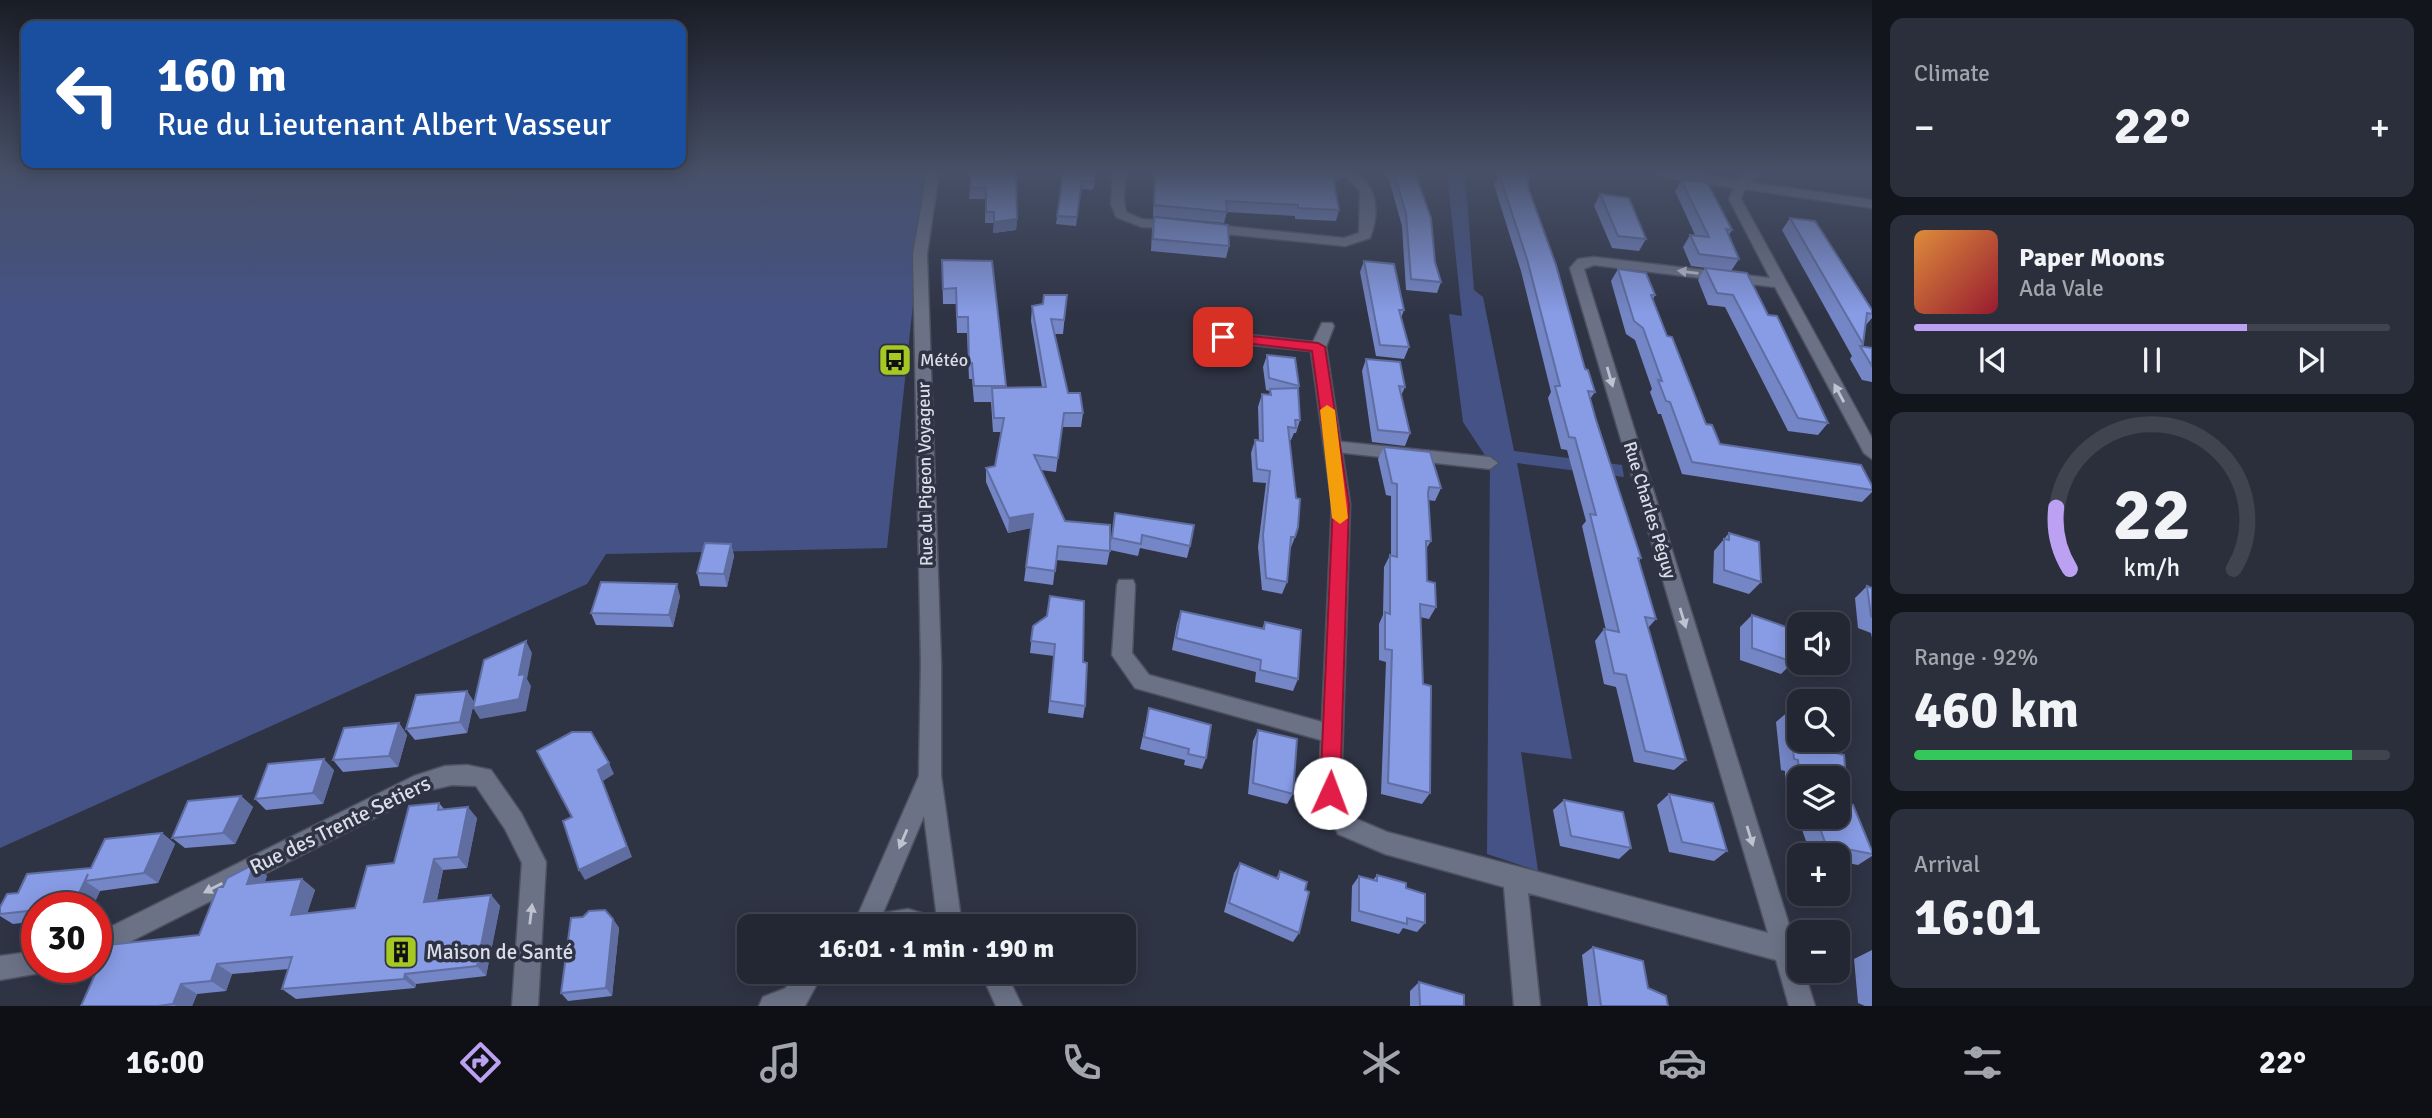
<!DOCTYPE html>
<html lang="en">
<head>
<meta charset="utf-8">
<style>
	body { margin:0; font-family:Signika,sans-serif; background:#2b2f3c; color:#f1f3f6; height:100vh; display:flex; flex-direction:column; font-size:26px; white-space:nowrap }
	* { box-sizing:border-box; margin:0 }
	p { font-size:23px; color:#a3a5ac }
	.icon { flex:none; width:38px; height:38px; fill:none; stroke:currentColor; stroke-width:2; stroke-linecap:round; stroke-linejoin:round }
	.map { position:relative; flex:1; overflow:hidden }
	.panel { display:flex; flex-direction:column; gap:18px; padding:18px; background:#13151d; width:560px }
	.panel>* { flex:none }
	.guide { position:absolute; left:21px; top:21px; width:665px; height:147px; border-radius:14px; box-shadow:0 4px 18px #0003,0 0 0 2px #40444f; background:#1a4fa0; color:#fff; overflow:hidden }
	.controls { position:absolute; left:1787px; top:612px; display:grid; gap:14px }
	.controls a { display:grid; place-items:center; width:63px; height:63px; border-radius:14px; background:#232734; box-shadow:0 4px 18px #0003,0 0 0 2px #40444f; font-size:35px }
	.speed { position:absolute; left:21px; top:892px; display:flex; gap:14px; font-size:35px; font-weight:700; text-align:center }
	.speed>* { display:grid; place-content:center; width:91px; height:91px; border-radius:50%; background:#232734; box-shadow:0 4px 18px #0003,0 0 0 2px #40444f; line-height:1 }
	.speed .limit { border:10px solid #d22; background:#fff; color:#111 }
	.pin { position:absolute; display:grid; place-items:center; width:60px; height:60px; color:#fff; margin:-30px; border-radius:14px; box-shadow:0 4px 10px #0006 }
	.me { position:absolute; width:77px; margin:-38px; rotate:2deg; stroke-linejoin:round; filter:drop-shadow(0 0 5px #0008) }
	.turn { display:flex; align-items:center; gap:24px; height:147px; padding:0 21px; font-size:32px }
	.turn .icon { width:91px; height:91px; stroke-width:2.5 }
	.turn b { display:block; font-size:49px; line-height:60px }
	.big { font-size:52px; font-weight:700; line-height:1.1 }
	.panel .card { flex:1; display:flex; flex-direction:column; justify-content:center; gap:10px; min-width:0; padding:0 24px; border-radius:14px; background:#2b2f3c }
	.panel .dial { align-items:center; gap:0 }
	.dial svg { height:182px; overflow:visible; fill:none; stroke:#40444f; stroke-width:7; stroke-linecap:round; text-anchor:middle }
	.dial text { fill:#f1f3f6; stroke:none }
	.song { display:flex; align-items:center; gap:21px }
	.cover { width:84px; height:84px; border-radius:10px; background:linear-gradient(135deg,hsl(30 70% 55%),hsl(350 70% 35%)) }
	.played { height:7px; border-radius:4px; background:linear-gradient(90deg,#bca0f2 70%,#40444f 70%) }
	.keys { display:flex; justify-content:space-around; direction:ltr }
	.heat { display:flex; justify-content:space-between; align-items:center; font-size:38px; direction:ltr }
	.charge { height:10px; border-radius:5px; background:linear-gradient(90deg,#34c759 92%,#40444f 0) }
	.trip { position:absolute; left:737px; top:914px; width:399px; height:70px; border-radius:14px; background:#232734; box-shadow:0 4px 18px #0003,0 0 0 2px #40444f; font-weight:700; line-height:70px; text-align:center }
	.dock { display:flex; height:112px; justify-content:space-around; align-items:center; background:#0e1015; color:#a3a5ac }
	.dock .icon { width:49px; height:49px }
	.dock .on { color:#bca0f2 }
	.dock b { font-size:32px; color:#f1f3f6 }
	main { display:flex; flex:1; min-height:0 }
	.map>svg:first-child { display:block }
</style>
</head>
<body>
<main>
<div class="map">
<svg width="1872" height="1006" viewBox="0 0 1872 1006">
	<rect width="100%" height="100%" fill="#2f3445"/>
	<path fill="#455286" d="M0,173H927L887,548L606,554L587,584L0,848Z
		M1447,173H1465L1474,290L1483,297L1514,451L1622,465L1624,477L1517,463L1572,759L1521,752L1538,871L1487,854L1490,463L1463,422L1449,314L1462,316Z"/>
	<g fill="none" stroke-linecap="round" stroke-linejoin="round">
		<defs>
			<path id="pedestrian" d="M1333,441L1490,457L1498,463L1490,469L1327,451L1325,447L1327,443Z"/>
			<path id="minor" d="M1113,173H1125L1124,199L1126,212L1142,219L1180,222V228L1142,227L1116,217L1111,204Z
				M1341,173C1377,173 1381,210 1370,238L1345,246L1206,232L1199,228L1206,224L1344,238L1359,233L1360,191Z
				M1741,181L1872,200V208L1745,189L1741,199L1872,438V459L1864,453L1775,287L1594,265L1584,269L1797,950L1799,971H1804L1815,1006H1789L1776,960L1528,893L1540,1006H1514L1504,887L1385,854L1338,834L1319,793L1321,740L1135,688L1112,655L1117,585L1119,580H1133L1135,585L1132,653L1149,675L1322,722L1332,504L1311,351L1223,342L1216,337L1223,332L1313,342L1322,323H1332L1334,326L1326,347L1350,504L1341,792L1354,818L1387,832L1768,933L1570,268L1578,259L1594,257L1770,278L1729,199L1737,182Z
				M467,765L491,770L521,813L546,862L538,1006H512L522,863L505,829L476,786L452,785L430,790L96,959V934L414,776L445,766Z
				M37,951V968H47L46,972L0,980V956Z"/>
			<path id="tertiary" d="M1657,173H1687L1738,181L1746,173H1759L1741,189L1663,177Z
				M794,985L803,989L807,998L803,1006H759L763,997Z"/>
			<path id="secondary" d="M927,173H939L927,254L941,664V776L962,926H938L924,816L883,913L908,909L934,917L937,926H853L919,776L921,664L913,254Z
				M797,971H824L805,1006H779L785,989Z
				M980,971H1005L1022,1006H996Z"/>
		</defs>
		<use href="#pedestrian" stroke="#4e5260" stroke-width="3"/>
		<use href="#minor" stroke="#4e5260" stroke-width="3"/>
		<use href="#tertiary" stroke="#4e5260" stroke-width="3"/>
		<use href="#secondary" stroke="#4e5260" stroke-width="3"/>
		<use href="#pedestrian" fill="#6c7286" fill-rule="evenodd"/>
		<use href="#minor" fill="#6c7286" fill-rule="evenodd"/>
		<use href="#tertiary" fill="#6c7286" fill-rule="evenodd"/>
		<use href="#secondary" fill="#6c7286" fill-rule="evenodd"/>
	</g>
	<path fill="#7586c6" fill-rule="evenodd" d="M971,173L1017,219L1016,230L993,233L994,223H985V199H969Z
		M1060,173H1096L1094,187L1092,190L1081,189L1076,226L1056,224L1063,177L1060,176Z
		M1157,173H1343L1342,177L1334,184L1339,210L1336,221L1295,219V216L1227,212L1224,223L1153,216L1154,185L1155,174Z
		M1387,173H1418L1416,175L1435,262L1441,282L1437,293L1406,290L1402,226Z
		M1499,173H1528V187L1585,369L1595,392L1590,399L1641,558L1639,561L1656,619L1648,628L1686,760L1674,770L1634,762L1616,687L1604,684L1595,641L1604,629L1606,630L1582,526L1586,521L1567,450L1561,449L1548,398L1551,392L1521,271L1494,185Z
		M1681,180L1732,230L1729,235L1739,259L1731,271L1691,266L1683,247L1690,235H1695L1675,191Z
		M1600,194L1646,239L1639,251L1612,248L1594,206Z
		M1154,217L1229,246L1226,258L1151,251L1152,229Z
		M1790,218L1872,310V318L1865,326L1863,344L1861,346L1872,348V382L1862,380L1850,359L1852,356L1782,230Z
		M942,260L1006,386V388L1042,387L1031,321L1032,306L1043,304L1067,295L1063,334H1054L1068,393L1083,413L1081,427H1062L1056,472L1041,470L1065,521L1110,549L1115,513L1190,546L1187,558L1140,548L1138,556L1110,550L1107,565L1056,560L1053,585L1024,581L1031,528L1008,533L986,482V468L995,466L1001,432H993L991,402H974L972,379H969L967,333H957L956,304H943Z
		M1364,261L1404,310L1401,318L1409,347L1404,359L1376,356L1360,272Z
		M1705,268L1768,315L1828,423L1818,435L1788,431L1725,307L1708,305L1698,280Z
		M1618,269L1655,295L1653,299L1667,336L1706,424L1720,444L1872,486V492L1862,502L1682,474L1661,414H1658L1650,392L1652,389L1635,340L1626,334L1611,281Z
		M1267,355L1299,386L1298,390L1300,420L1296,433H1294L1291,440H1289L1295,537L1290,550L1287,582L1282,594L1262,590L1258,547L1266,483L1253,482L1251,453L1255,440L1259,441L1258,407L1262,394L1269,395L1270,391L1266,390L1263,367Z
		M1366,359L1405,387L1401,396L1410,433L1405,446L1372,442L1362,371Z
		M1384,447L1441,488L1435,501L1428,500L1431,541L1426,549L1427,581L1436,607L1429,619L1420,617L1423,684L1430,793L1422,804L1381,794L1386,662L1379,660V624L1383,615L1384,567L1390,555H1391V496L1386,495L1378,459Z
		M1729,533L1761,582L1749,594L1713,583L1714,551Z
		M731,544L734,556L727,587L700,586L697,573Z
		M1867,586L1872,588V638L1871,633L1858,628L1855,598Z
		M680,596L673,627L596,625L591,613Z
		M1181,611L1262,629L1265,622L1298,679L1293,691L1255,682L1256,672L1172,650L1177,623Z
		M1752,615L1793,662L1781,674L1740,660V627Z
		M1033,626L1083,662L1085,706L1083,718L1048,713L1054,656L1030,653Z
		M467,691L474,702L467,733L415,740L406,729Z
		M1149,708L1206,758L1202,769L1184,765L1185,760L1140,749Z
		M1789,711L1836,753L1848,804L1872,851V856L1858,865L1838,861V856L1811,855L1785,782V771L1781,770L1776,722ZM1799,779H1838V817H1799Z
		M399,723L407,735L398,767L343,772L333,760Z
		M1258,730L1293,794L1287,804L1248,794L1253,741Z
		M334,770L323,804L266,810L255,799Z
		M1669,794L1727,851L1714,861L1669,852L1657,805Z
		M241,796L253,807L235,844L185,848L172,838Z
		M1564,800L1631,848L1619,859L1560,846L1553,810Z
		M439,803L444,809L477,818L467,868L443,870L437,900L491,895L500,906L486,976L416,984L415,988L296,999L282,989L289,969L232,974L226,991L197,994L192,1006H81L199,935L223,887L254,864L267,876L264,883L302,879L315,890L307,913L355,908L394,863Z
		M162,833L175,844L158,883L100,891L92,908H37V921L13,924L0,916V907L91,868Z
		M1240,863L1276,878L1280,871L1305,890L1299,933L1293,942L1224,912L1234,873Z
		M1377,875L1406,888L1425,923L1417,932L1403,928L1399,934L1351,921L1352,886L1359,876L1373,880Z
		M613,919L619,928L612,996L568,1001L561,993Z
		M1593,947L1648,988L1668,1006H1588L1582,955Z
		M1872,950V1006H1865L1858,1003L1854,959Z
		M1419,982L1464,1006H1410V991Z"/>
	<path fill="#5f6da1" d="M1337,173H1343L1342,177L1329,188L1333,177Z
		M1017,219L1016,230L993,233L994,222Z
		M1033,514L1031,528L1008,533L1009,518Z
		M731,544L734,556L727,587L724,574Z
		M677,584L680,596L673,627L669,615Z
		M526,641L532,653L527,679L531,686L526,711L480,719L473,708L519,675Z
		M467,691L474,702L467,733L460,722Z
		M399,723L407,735L398,767L389,756Z
		M324,759L334,770L323,804L313,793Z
		M609,763L614,774L603,781L632,857L585,880L579,870L598,770Z
		M241,796L253,807L235,844L223,833Z
		M468,807L477,818L467,868L458,857Z
		M162,833L175,844L158,883L144,873Z
		M434,859L443,870L434,913L424,902Z
		M254,864L267,876L260,896L247,884Z
		M88,874L85,881L100,891L92,908H77L73,906Z
		M302,879L315,890L303,926L291,915Z
		M491,895L500,906L486,976L477,966Z
		M613,919L619,928L612,996L606,988Z
		M217,964L232,974L226,991L211,981Z
		M405,974L416,984L415,988L404,979Z
		M181,984L197,994L192,1006H176L173,1004Z"/>
	<path fill="#889ce6" stroke="#5f6da1" stroke-width="2" d="M971,173H1016L1017,219L994,222V212H986V188L970,187Z
		M1063,173H1096L1093,181H1082L1077,217L1057,216Z
		M1157,173H1337L1333,177L1339,210L1298,208V205L1226,201L1227,212L1154,205L1155,174Z
		M1394,173H1415L1431,218L1435,262L1441,282L1411,279L1406,214Z
		M1504,173H1528V187L1556,265L1585,369L1588,370L1595,392L1588,391L1596,420L1641,558H1638L1656,619L1645,617L1686,760L1645,751L1626,675L1614,673L1604,629L1619,632L1590,514L1596,515L1575,438L1569,437L1555,386H1560L1527,259L1499,174L1504,175Z
		M1681,180L1707,182L1732,230L1726,229L1739,259L1699,254L1690,235L1709,237Z
		M1600,194L1629,198L1646,239L1618,236Z
		M1154,217L1228,225L1229,246L1153,239Z
		M1790,218L1815,221L1872,310V314L1867,313L1863,344Z
		M942,260L992,261L1006,386H974L972,363H969L968,317H957L956,288L943,289Z
		M1364,261L1394,264L1404,310H1399L1409,347L1380,345Z
		M1705,268L1747,273L1768,315L1777,316L1828,423L1798,418L1733,295L1717,293Z
		M1618,269L1646,273L1655,295H1651L1667,336L1672,337L1706,424L1712,425L1720,444L1861,465L1872,486V490L1692,462L1670,402L1666,401L1658,380L1662,381L1643,328L1634,321Z
		M1044,295H1067L1064,320L1051,319L1068,393H1080L1083,413H1064L1058,458L1034,455L1065,521L1110,525V551L1058,546L1055,571L1026,567L1033,514L1009,518L986,468L995,466L1004,418H994L992,388L1046,387L1032,306L1043,304Z
		M1860,346L1872,348V366Z
		M1267,355L1295,358L1299,386L1269,378Z
		M1366,359L1400,362L1405,387L1399,386L1410,433L1378,430Z
		M1298,388L1300,420H1295L1296,428L1288,427L1296,498L1300,499L1298,527L1295,537H1291L1287,582L1266,578L1263,535L1270,471L1257,469L1255,440L1263,441L1262,394L1271,395L1270,389Z
		M1384,447L1430,452L1441,488L1429,487L1428,493L1431,541H1426L1427,581L1435,583L1436,607L1420,604L1423,684L1431,686L1430,793L1388,783L1392,650L1385,649V612L1390,614V555L1397,557V484L1392,483Z
		M1115,513L1194,525L1190,546L1142,535L1141,544L1112,538Z
		M1729,533L1759,542L1761,582L1724,570V539L1729,540Z
		M705,543L731,544L724,574L697,573Z
		M601,582L677,584L669,615L591,613Z
		M1867,586L1872,588V617L1871,616Z
		M1050,596L1084,601L1083,662L1087,663L1085,706L1050,701L1055,644L1031,641L1033,626L1047,616Z
		M1181,611L1264,629L1265,622L1301,630L1298,679L1260,670L1261,660L1176,638Z
		M1752,615L1792,629L1793,662L1752,648Z
		M526,641L519,675L525,674L519,699L473,708L484,660Z
		M467,691L460,722L406,729L416,695Z
		M1149,708L1211,725L1206,758L1188,754L1189,749L1144,737Z
		M1789,711L1799,715V740H1835L1836,753L1844,755L1848,804L1853,805L1872,851V854L1826,845L1816,817H1838V779H1802L1799,771L1798,760L1794,759Z
		M399,723L389,756L333,760L344,728Z
		M1258,730L1297,739L1293,794L1253,783Z
		M572,732H591L609,763L598,770L627,847L579,870L563,821L572,817L537,751Z
		M324,759L313,793L255,799L268,764Z
		M1669,794L1713,803L1727,851L1682,842Z
		M241,796L223,833L172,838L188,801Z
		M1564,800L1623,812L1631,848L1571,836Z
		M439,803L438,810L468,807L458,857L434,859L424,902L491,895L477,966L405,974L404,979L282,989L292,957L217,964L211,981L181,984L173,1004L158,1006H81L108,945L199,935L218,887H223L227,878L254,864L247,884L302,879L291,915L355,908L367,866L394,863L409,806Z
		M162,833L144,873L85,881L88,874L73,906L49,908H37V910L0,914V907L7,894L18,893L27,874L91,868L105,839Z
		M1240,863L1278,879L1280,871L1307,882L1305,890L1309,892L1299,933L1229,903Z
		M1377,875L1406,883V888L1425,894V923L1407,918V924L1359,911V876L1377,881Z
		M605,910L613,919L606,988L561,993L571,918L583,917L589,911Z
		M1593,947L1643,961L1648,988L1666,996L1668,1006H1601Z
		M1419,982L1464,995V1006H1420Z"/>
	<defs><path id="oneway-solid" d="M-6-.8H1V-3.2L6.5 0L1 3.2V.8H-6Z" transform="scale(1.75)"/></defs>
	<g fill="#bfc3d0">
		<use href="#oneway-solid" transform="translate(1688 272) rotate(-173)"/>
		<use href="#oneway-solid" transform="translate(1610 377) rotate(74)"/>
		<use href="#oneway-solid" transform="translate(1839 393) rotate(-118)"/>
		<use href="#oneway-solid" transform="translate(1683 618) rotate(73)"/>
		<use href="#oneway-solid" transform="translate(1750 836) rotate(73)"/>
		<use href="#oneway-solid" transform="translate(903 839) rotate(113)"/>
		<use href="#oneway-solid" transform="translate(213 888) rotate(153)"/>
		<use href="#oneway-solid" transform="translate(531 914) rotate(-83)"/>
	</g>
	<linearGradient id="sky" x2="0" y2="1"><stop stop-color="#1a1d26"/><stop offset="0.55" stop-color="#475068"/><stop offset="1" stop-color="#475068" stop-opacity="0"/></linearGradient>
	<rect width="1872" height="314" fill="url(#sky)"/>
	<path fill="#e11d48" stroke="#92132f" stroke-width="2" d="M1223,333L1318,343L1325,347L1349,504L1340,793L1337,799L1330,802L1323,799L1320,793L1333,504L1312,351L1219,340L1217,337Z"/>
	<path fill="#f59e0b" d="M1327,405L1335,410L1348,518L1340,524L1332,518L1320,410Z"/>
	<defs>
		<symbol id="bus-square" viewBox="-11 -11 22 22"><rect x="-9" y="-9" width="18" height="18" rx="4" fill="#a5c823" stroke="#2f3445"/><path d="M-5-6H5V4H4V6H2V4H-2V6H-4V4H-5ZM-3.5-4V0h7V-4ZM-3.5 1.2v1.5H-2V1.2ZM2 1.2v1.5H3.5V1.2Z" fill="#111"/></symbol>
		<symbol id="building-square" viewBox="-11 -11 22 22"><rect x="-9" y="-9" width="18" height="18" rx="4" fill="#a5c823" stroke="#2f3445"/><path d="M-4-6H4V6H1V3H-1V6H-4ZM-2.5-4.3h1.7v1.8h-1.7ZM.8-4.3h1.7v1.8H.8ZM-2.5-1h1.7V.8h-1.7ZM.8-1h1.7V.8H.8Z" fill="#111"/></symbol>
	</defs>
	<g fill-rule="evenodd">
		<use href="#bus-square" x="876" y="341" width="38" height="38"/>
		<use href="#building-square" x="382" y="933" width="38" height="38"/>
	</g>
	<g text-anchor="middle" stroke-width="7" stroke-linejoin="round" paint-order="stroke">
		<g font-size="18" fill="#dbdee9" stroke="#2f3445" text-anchor="start">
			<text x="920" y="366">Météo</text>
		</g>
		<g font-size="18" fill="#dbdee9" stroke="#2f3445">
			<text transform="translate(925 474) rotate(-91)" y="6">Rue du Pigeon Voyageur</text>
			<text transform="translate(1650 510) rotate(73)" y="6">Rue Charles Péguy</text>
		</g>
		<g font-size="21" fill="#dbdee9" stroke="#2f3445">
			<text transform="translate(340 825) rotate(-26)" y="7">Rue des Trente Setiers</text>
		</g>
		<g font-size="21" fill="#dbdee9" stroke="#2f3445" text-anchor="start">
			<text x="426" y="959">Maison de Santé</text>
		</g>
	</g>
</svg>
<div class="controls">
<a><svg class="icon" aria-label="sound" viewBox="0 0 24 24"><path d="M4 9h4l5-4v14l-5-4H4zM17 9q2 3 0 6"/></svg></a>
<a><svg class="icon" aria-label="search" viewBox="0 0 24 24"><circle cx="10" cy="10" r="6"/><path d="M15 15l6 6"/></svg></a>
<a><svg class="icon" aria-label="layers" viewBox="0 0 24 24"><path d="M12 4l9 5-9 5-9-5zM3 14l9 5 9-5"/></svg></a>
<a>+</a>
<a>−</a>
</div>
<div class="speed"><div class="limit">30</div></div>
<div class="pin" style="left:1223px;top:337px;background:#d93025"><svg class="icon" aria-label="arrive" viewBox="0 0 24 24"><path d="M6 21V4h12l-3 4 3 4H6"/></svg></div>
<svg class="me" style="left:1330px;top:793px" viewBox="-20 -20 40 40"><circle r="19" fill="#fff"/><path d="M0-13L10 11 0 6-10 11z" fill="#e11d48"/></svg>
<div class="trip">16:01 · 1 min · 190 m</div>
<div class="guide">
<div class="turn"><svg class="icon" aria-label="left" viewBox="0 0 24 24"><path d="M17 20v-9H6M10 6l-5 5 5 5"/></svg><div><b>160 m</b>Rue du Lieutenant Albert Vasseur</div></div>
</div>
</div>
<section class="panel">
<div class="card"><p>Climate</p>
<div class="heat"><a>−</a><b class="big">22°</b><a>+</a></div>
</div>
<div class="card">
<div class="song"><i class="cover"></i><div><b>Paper Moons</b><p>Ada Vale</p></div></div>
<div class="played"></div>
<div class="keys"><svg class="icon" aria-label="previous" viewBox="0 0 24 24"><path d="M18 5L8 12l10 7zM5 5v14"/></svg><svg class="icon" aria-label="pause" viewBox="0 0 24 24"><path d="M8 5v14M16 5v14"/></svg><svg class="icon" aria-label="next" viewBox="0 0 24 24"><path d="M6 5l10 7-10 7zM19 5v14"/></svg></div>
</div>
<div class="card dial"><svg viewBox="0 0 100 80">
<path d="M14 69A42 42 0 1 1 86 69"/>
<path d="M14 69A42 42 0 0 1 8 42" stroke="#bca0f2"/>
<text x="50" y="56" font-size="32" font-weight="700">22</text>
<text x="50" y="72" font-size="11">km/h</text>
</svg></div>
<div class="card"><p>Range · 92%</p><b class="big">460 km</b><div class="charge"></div></div>
<div class="card"><p>Arrival</p><b class="big">16:01</b></div>
</section>
</main>
<nav class="dock">
<b>16:00</b>
<svg class="icon on" aria-label="directions" viewBox="0 0 24 24"><path d="M12 3l9 9-9 9-9-9zM9 14v-3h6M13 9l2 2-2 2"/></svg>
<svg class="icon" aria-label="music" viewBox="0 0 24 24"><path d="M9 18V5l10-2v13"/><circle cx="6" cy="18" r="3"/><circle cx="16" cy="16" r="3"/></svg>
<svg class="icon" aria-label="phone" viewBox="0 0 24 24"><path d="M5 4h4l2 5-3 2q2 4 5 5l2-3 5 2v4C11 20 4 13 5 4z"/></svg>
<svg class="icon" aria-label="climate" viewBox="0 0 24 24"><path d="M12 3v18M4 7l16 10M4 17L20 7"/></svg>
<svg class="icon" aria-label="car" viewBox="0 0 24 24"><path d="M5 17H2v-5l4-1 3-4h7l3 4 3 1v5h-3M9 17h6M6 11h13"/><circle cx="7" cy="17" r="2"/><circle cx="17" cy="17" r="2"/></svg>
<svg class="icon" aria-label="filters" viewBox="0 0 24 24"><path d="M4 7h16M4 17h16"/><circle cx="9" cy="7" r="2"/><circle cx="15" cy="17" r="2"/></svg>
<b>22°</b>
</nav>
</body>
</html>
